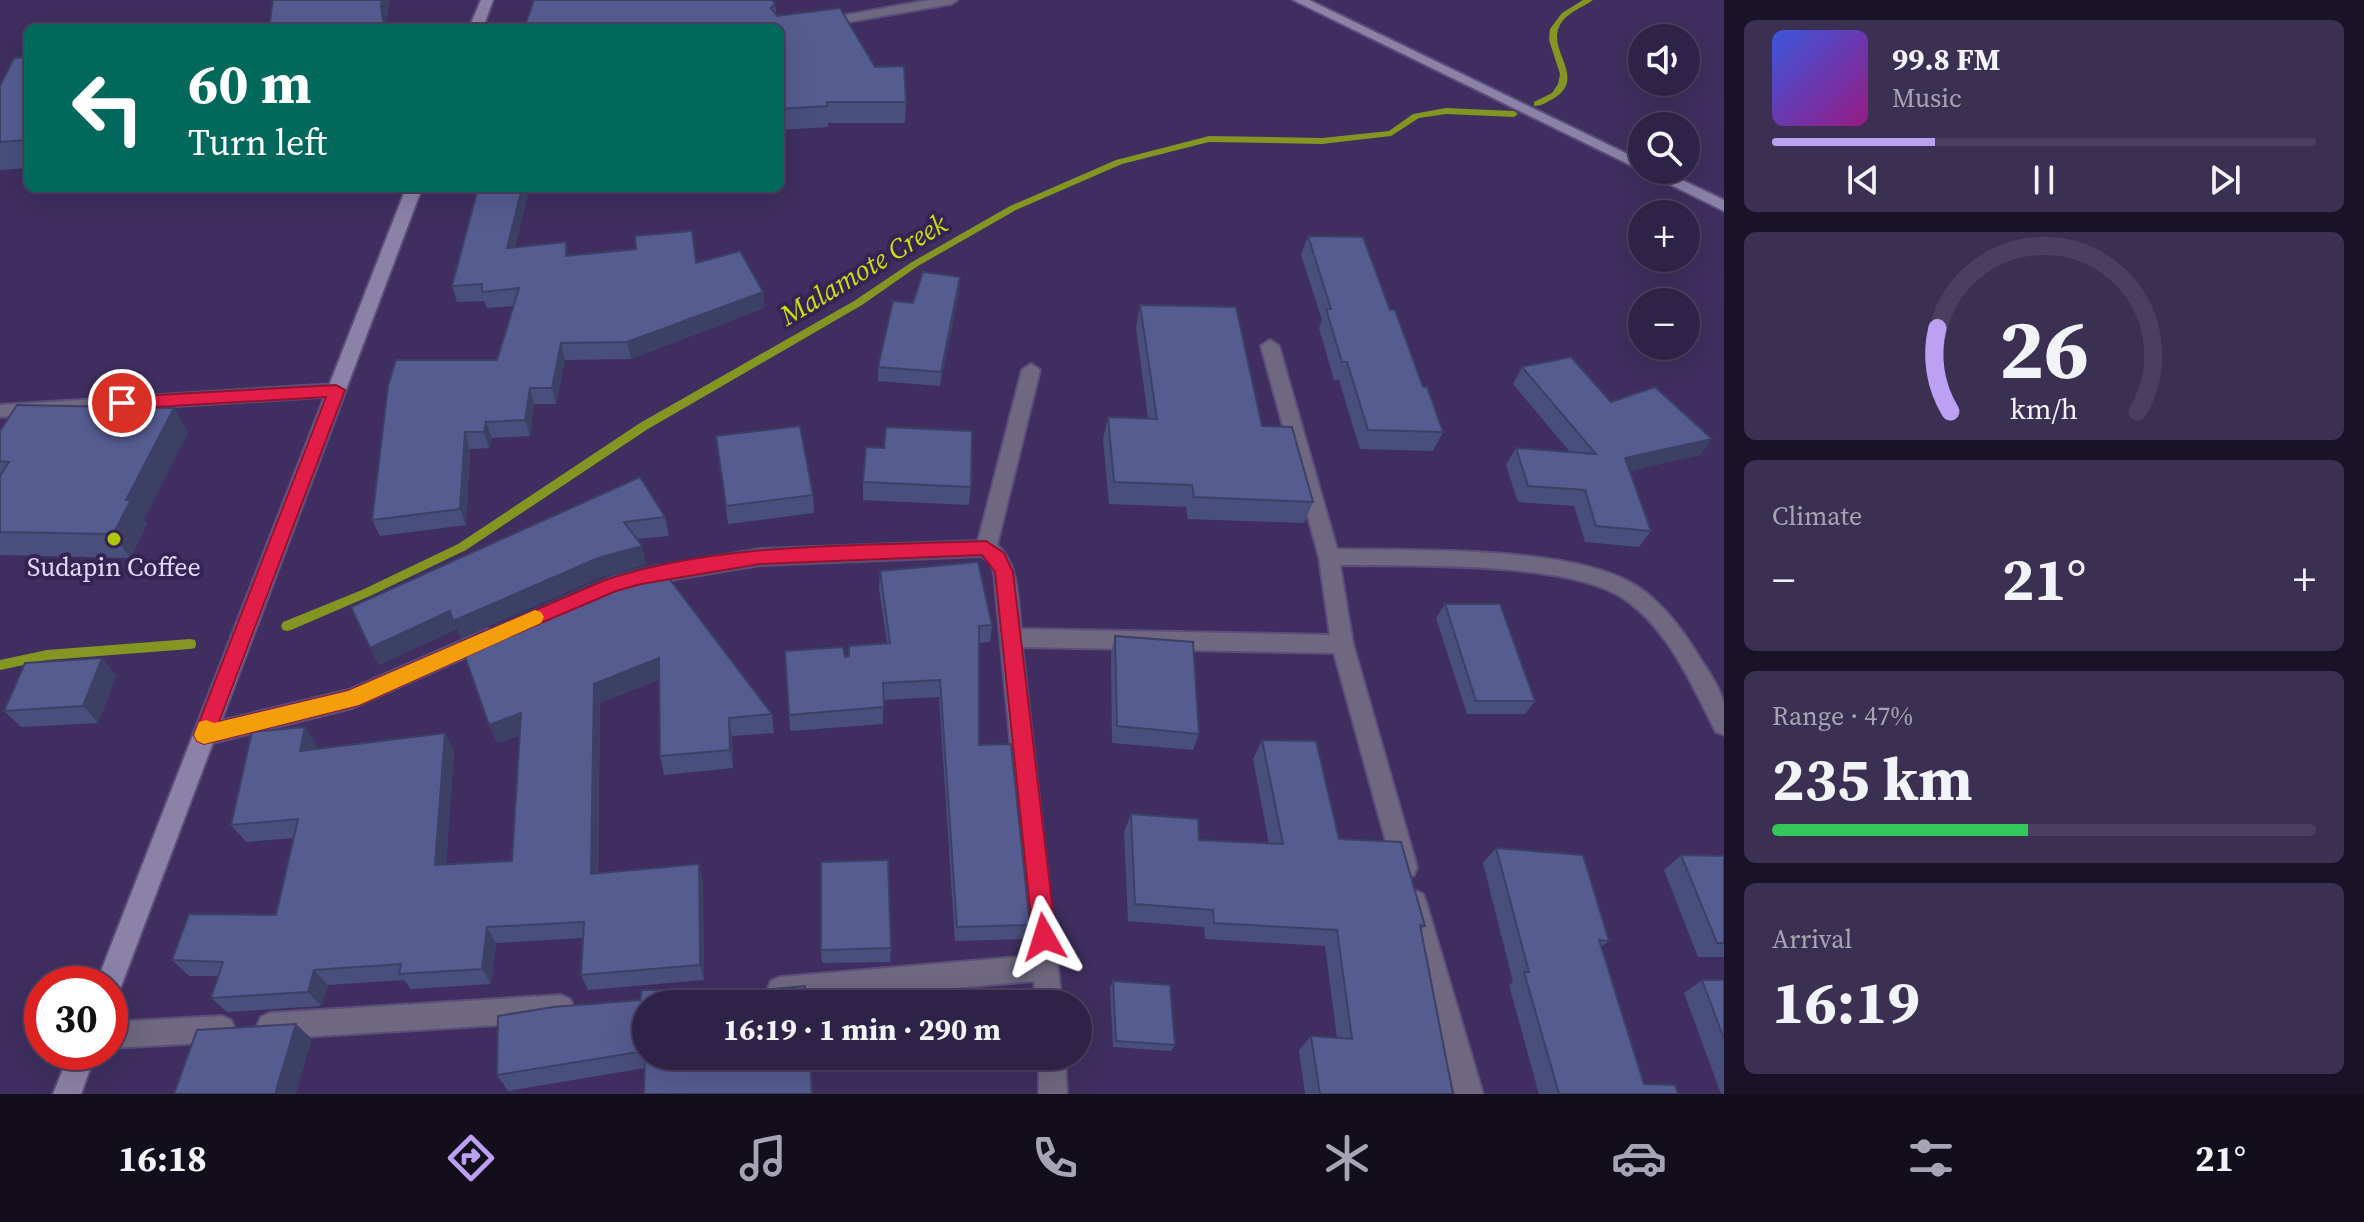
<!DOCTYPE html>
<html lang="en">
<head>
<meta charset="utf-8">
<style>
	body { margin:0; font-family:"Source Serif 4",serif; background:#3b2f52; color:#f1f3f6; height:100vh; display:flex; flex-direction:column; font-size:30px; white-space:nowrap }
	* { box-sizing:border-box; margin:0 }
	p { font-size:26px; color:#a7a4b4 }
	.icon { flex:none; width:44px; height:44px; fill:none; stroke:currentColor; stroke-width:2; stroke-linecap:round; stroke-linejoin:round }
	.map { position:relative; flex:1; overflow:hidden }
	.drawer { display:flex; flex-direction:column; gap:20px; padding:20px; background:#1a1327; width:640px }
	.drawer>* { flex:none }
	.banner { position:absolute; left:24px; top:24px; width:760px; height:168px; border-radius:12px; box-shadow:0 8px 32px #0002,0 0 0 2px #4a3f60; background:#00695c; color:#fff; overflow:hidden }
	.tools { position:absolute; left:1628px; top:24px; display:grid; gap:16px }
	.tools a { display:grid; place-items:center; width:72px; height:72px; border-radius:50%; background:#2f2247; box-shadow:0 8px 32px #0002,0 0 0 2px #4a3f60; font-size:40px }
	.speed { position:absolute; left:24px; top:966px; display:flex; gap:16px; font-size:40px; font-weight:700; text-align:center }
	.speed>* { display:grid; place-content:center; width:104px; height:104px; border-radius:50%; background:#2f2247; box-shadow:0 8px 32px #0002,0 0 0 2px #4a3f60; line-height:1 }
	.speed .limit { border:12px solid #d22; background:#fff; color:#111 }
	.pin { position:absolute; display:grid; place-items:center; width:68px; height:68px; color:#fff; margin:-34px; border:4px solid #fff; border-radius:50%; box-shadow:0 2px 8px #0007 }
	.me { position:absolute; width:88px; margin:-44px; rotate:354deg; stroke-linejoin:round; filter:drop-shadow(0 0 6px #0008) }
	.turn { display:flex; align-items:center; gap:28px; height:168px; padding:0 32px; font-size:36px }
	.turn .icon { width:104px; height:104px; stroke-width:2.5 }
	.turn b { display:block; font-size:56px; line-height:68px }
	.big { font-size:60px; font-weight:700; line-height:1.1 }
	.drawer .card { flex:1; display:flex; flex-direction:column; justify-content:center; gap:12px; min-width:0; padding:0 28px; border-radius:12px; background:#3b2f52 }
	.drawer .dial { align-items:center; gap:0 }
	.dial svg { height:208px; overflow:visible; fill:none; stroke:#4a3f60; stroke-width:7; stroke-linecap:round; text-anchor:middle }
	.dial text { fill:#f1f3f6; stroke:none }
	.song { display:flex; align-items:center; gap:24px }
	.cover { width:96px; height:96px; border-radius:12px; background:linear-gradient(135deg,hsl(230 70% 55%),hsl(310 70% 35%)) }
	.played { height:8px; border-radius:4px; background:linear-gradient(90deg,#bca0f2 30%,#4a3f60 30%) }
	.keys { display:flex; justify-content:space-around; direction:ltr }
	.heat { display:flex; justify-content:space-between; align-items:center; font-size:44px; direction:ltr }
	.charge { height:12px; border-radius:6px; background:linear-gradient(90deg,#34c759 47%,#4a3f60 0) }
	.trip { position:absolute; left:632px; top:990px; width:460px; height:80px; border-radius:40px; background:#2f2247; box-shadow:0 8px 32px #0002,0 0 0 2px #4a3f60; font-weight:700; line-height:80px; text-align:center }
	.tab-bar { display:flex; height:128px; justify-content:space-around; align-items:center; background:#130e1c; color:#a7a4b4 }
	.tab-bar .icon { width:56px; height:56px }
	.tab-bar .on { color:#bca0f2 }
	.tab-bar b { font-size:36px; color:#f1f3f6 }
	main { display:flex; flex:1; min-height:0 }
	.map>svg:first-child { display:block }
</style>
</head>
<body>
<main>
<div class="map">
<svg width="1724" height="1094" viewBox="0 0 1724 1094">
	<rect width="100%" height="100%" fill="#3f2e5f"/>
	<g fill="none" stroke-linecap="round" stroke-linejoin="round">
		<path fill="#849521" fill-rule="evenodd" d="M1583,0H1593C1582,8 1565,13 1559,27C1548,53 1589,79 1551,100C1545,103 1541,106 1534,106V102L1552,93L1558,84L1560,74L1549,40L1550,29L1562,13Z
			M1446,108L1514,111L1518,114L1514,117L1446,114L1419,118L1391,136L1322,144L1209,142L1122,164L1016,210L918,266L862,305L648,429L466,550L370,596L291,630L287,631L283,630L281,626L283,622L362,590L458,544L640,423L854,301L912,262L1010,206L1116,160L1209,136L1322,138L1389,131L1413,114Z
			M190,639L195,640L196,644L195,648L190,649L47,660L0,670V660L47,650Z"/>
		<defs>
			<path id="lane" d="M336,384L345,390L336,396L0,417V405Z"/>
			<path id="street" d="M929,0H957L951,4L780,34V28H775Z
				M1270,340L1279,346L1337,549C1413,551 1576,545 1638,587C1661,602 1680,627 1695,650C1704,666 1720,686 1724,704C1724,713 1724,725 1724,735L1716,732C1692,685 1668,628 1623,598C1568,561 1409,566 1340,565L1353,644L1417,867L1414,875L1405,878L1396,875L1393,867L1334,653L1022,647L1062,1004H1036L1034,981L780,1003L771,999L767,990L771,981L780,977L1031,956L994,572L990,563L982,556L760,565L640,585L633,583L630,577L633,571L760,549L978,541L1022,370L1031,364L1040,370L997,545C1020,565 1017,601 1021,629L1330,635L1319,557L1261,346Z
				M488,629L495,632L499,638L495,644L352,708L204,745L196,742L193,735L196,728L204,725L349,690Z
				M1414,890L1423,894L1426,902L1483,1094H1455L1402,902L1405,894Z
				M561,995L570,999L574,1008L570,1017L561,1021L270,1039L261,1035L257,1026L261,1017L270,1013Z
				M222,1016L231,1020L235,1029L231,1038L222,1042L110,1048V1022Z
				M1039,1056H1065L1067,1094H1039Z"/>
			<path id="secondary" d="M481,0H493L483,28H469Z
				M1293,0H1309L1642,161V170H1661L1724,200V211Z
				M406,188H422L122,984L118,993L110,996V984H96Z
				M70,1052H96L81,1094H53Z"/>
		</defs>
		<use href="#lane" stroke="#5c4d7a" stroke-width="4"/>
		<use href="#street" stroke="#5c4d7a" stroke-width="4"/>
		<use href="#secondary" stroke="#5c4d7a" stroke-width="4"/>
		<use href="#lane" fill="#6f6880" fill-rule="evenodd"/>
		<use href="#street" fill="#6f6880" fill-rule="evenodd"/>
		<use href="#secondary" fill="#8c82a7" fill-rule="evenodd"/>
	</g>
	<path fill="#494f7c" d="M775,4L776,14L777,16L875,67L906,102L905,123H828V127L780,130V28H524Z
		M28,57V168L0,170V86Z
		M1308,236L1390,310L1443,432L1433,451L1360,449L1339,380H1334L1319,328L1322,320L1301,255Z
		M515,247L569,256L696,263L763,292L764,308L631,359L565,360L556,404H534L530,436L492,438L489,448L470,449L466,525L380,536L372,520L497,360L513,306L487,308L484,301L457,302L452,286Z
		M960,277L959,291L940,386L878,381V367L913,303Z
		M1140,305L1262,426L1313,502L1304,523L1188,519L1186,507L1109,504L1103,439L1108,417L1148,418L1136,328Z
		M1522,367L1712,439L1700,455L1629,471L1651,531L1639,547L1585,542L1574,506L1518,502L1506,465L1516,448L1570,452L1513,384Z
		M174,408L188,432L144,519L147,524L130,558L0,555V431Z
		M716,436L813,495L814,513L728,524Z
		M640,477L665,517L669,536L637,539L642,546L646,564L603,576L461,638L457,629L379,665L370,648Z
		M863,482L971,487L969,505L863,500Z
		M880,571L992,625L990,642L979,643V745L1030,925L1026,939L955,941L939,697L883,700V724L790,731L785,651L849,656L887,643L879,589Z
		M612,575L772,714L774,733L732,736L733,768L664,775L660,756V679L600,703L598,873L703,880L704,980L588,990L581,975L583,938L496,943L491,984L411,989L404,980L328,985L321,1006L227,1012L211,998L218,976H189L172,960L276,915L294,838L246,842L231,825L305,727L317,746L316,748L445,733L454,751L446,864L512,861L520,735L497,743Z
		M1445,604L1535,701L1525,714H1467L1436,618Z
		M1115,636L1199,734L1193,750L1112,743L1111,653Z
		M102,658L116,676L98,723L21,727L4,711Z
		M1262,740L1339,839L1425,926L1421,930L1453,1094H1305L1299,1050L1311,1036L1337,1038L1325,946L1205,939L1204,927L1128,921L1124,832L1131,814L1199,840L1269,844L1253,759Z
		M1496,848L1609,941L1601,947L1644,1084L1678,1094H1539L1509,985L1513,982L1483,863Z
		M1681,855L1724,856V957H1698L1664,870Z
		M891,948L890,962L822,963L821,950Z
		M1702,980H1724V1094H1721L1684,993Z
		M1113,981L1175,1045L1171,1051L1113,1047L1110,988Z
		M640,1000L646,1056H810L813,1094H644L645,1068L508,1091L497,1075Z"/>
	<path fill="#3c4065" d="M382,0H390L386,24L387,28H384L381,6Z
		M522,188H530L511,264L507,248Z
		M960,277L959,291L940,386L941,372Z
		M763,292L764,308L631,359L627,342Z
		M561,343L565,360L556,404L552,388Z
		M530,388L534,404L530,436L525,420Z
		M174,408L188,432L144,519L147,524L130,558L113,534L126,500Z
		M486,422L492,438L489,448L484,432Z
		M465,432L470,449L466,525L460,509Z
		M1712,439L1700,455L1614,475L1625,458Z
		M642,546L646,564L603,576L461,638L457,629L379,665L370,648L450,611L598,558Z
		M102,658L116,676L98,723L83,706Z
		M659,658L664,677L600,703L597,890L591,874L594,684Z
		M521,713L528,731L497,743L489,725Z
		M729,718L732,736L733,768L730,750Z
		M305,727L317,746L312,769L300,751Z
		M445,733L454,751L445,882L435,865Z
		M699,864L703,880L704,980L700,965Z
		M487,927L496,943L491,984L482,969Z
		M314,970L328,985L321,1006L308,992Z
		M296,1024L312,1039L296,1094H275Z"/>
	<path fill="#555c90" stroke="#3c4065" stroke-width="2" d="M273,0H382L381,6L384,28H269Z
		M534,0H772L775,4L771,8L777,16L840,8L875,67L904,66L906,102H827V106L780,109V28H524Z
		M28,57V140L0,142V86L14,58Z
		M478,188H522L507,248L566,242V256L636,249L635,236L692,231L696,263L740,251L763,292L627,342L561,343L552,388H530L525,420L486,422L484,432H465L460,509L372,520L388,386L396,360H497L519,288L482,292V284L452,286Z
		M1308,236L1363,237L1390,310H1395L1423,387H1427L1443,432L1368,430L1347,362H1342L1326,309H1331Z
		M923,272L960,277L941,372L878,367L893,301L913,303Z
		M1140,305L1236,307L1262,426L1292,427L1313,502L1194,497L1192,485L1114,482L1108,417L1157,419Z
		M1571,357L1611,402L1655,387L1712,439L1625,458L1651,531L1596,526L1585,490L1528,486L1516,448L1596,454L1522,367Z
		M17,405L174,408L126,500H131L113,534L0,532V476L9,462L0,461V431Z
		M800,426L813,495L726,506L716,436Z
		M886,427L972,431L971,487L863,482L866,447L884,448Z
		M640,477L665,517L624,522L642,546L598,558L453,621L450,611L370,648L351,607Z
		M978,562L992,625L979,626V745L1011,744L1030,925L957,927L940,680L883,683L884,707L789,715L785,651L843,647L845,657L849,656V646L890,643L880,571Z
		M658,564L772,714L729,718L730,750L660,756L659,658L594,684L591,874L699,864L700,965L581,975L584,922L487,927L482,969L399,974L401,964L314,970L308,992L211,998L223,962L172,960L189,914L276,915L298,819L231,825L252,732L305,727L300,751L445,733L435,865L512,861L521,713L489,725L460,642L612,575Z
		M1445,604H1500L1535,701H1476Z
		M1115,636L1193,642L1199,734L1117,726Z
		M102,658L83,706L4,711L25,663Z
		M1262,740L1316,741L1339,839L1401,842L1425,926L1420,925L1453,1094H1320L1311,1036L1352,1039L1337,930L1214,923L1213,910L1135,904L1131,814L1198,819L1199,840L1283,844Z
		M1496,848L1583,855L1609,941L1599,940L1644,1084L1675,1085L1678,1094H1559L1524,972H1529Z
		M1681,855L1724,856V943H1717Z
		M888,860L891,948L821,950V862Z
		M1702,980H1724V1039Z
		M1113,981L1170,985L1175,1045L1116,1041Z
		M805,986L806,1004H646V1056H810L812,1094H644L645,1051L497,1075L498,1016L553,1007L640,1000L642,990H761Z
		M296,1024L275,1094H174L197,1030Z"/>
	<path fill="#e11d48" stroke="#92132f" stroke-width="2" d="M336,385L345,390L219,722L348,691L605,580C722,541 864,546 986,541L1004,553L1013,572L1056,937L1052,945L1044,948L1036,945L1033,937L995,572L982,555L760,564L641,584L616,591L515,634L359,705L204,744L197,741L194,735L326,397L122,409L114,403L122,397Z"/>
	<path fill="#f59e0b" d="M535,610L541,612L544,617L541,623L359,705L204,744L197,741L194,735L199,722L206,720L214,723L348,691Z"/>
	<circle fill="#afc507" stroke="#352453" stroke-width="3" cx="114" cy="539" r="8"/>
	<g text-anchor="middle" stroke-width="8" stroke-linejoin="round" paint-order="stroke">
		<g font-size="26" fill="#e1d9f7" stroke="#352453">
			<text x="114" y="576">Sudapin Coffee</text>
		</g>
		<g font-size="28" font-style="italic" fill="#c9e20b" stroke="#352453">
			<text transform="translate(863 269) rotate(-31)" y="10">Malamote Creek</text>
		</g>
	</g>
</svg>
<div class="tools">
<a><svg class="icon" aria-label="sound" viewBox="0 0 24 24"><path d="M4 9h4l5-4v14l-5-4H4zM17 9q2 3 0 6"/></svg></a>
<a><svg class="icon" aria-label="search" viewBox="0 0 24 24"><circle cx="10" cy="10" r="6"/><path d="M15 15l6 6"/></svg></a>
<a>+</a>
<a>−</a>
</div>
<div class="speed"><div class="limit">30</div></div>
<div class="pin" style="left:122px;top:403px;background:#d93025"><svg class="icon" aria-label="arrive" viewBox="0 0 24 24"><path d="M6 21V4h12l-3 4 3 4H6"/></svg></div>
<svg class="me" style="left:1044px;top:937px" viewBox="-20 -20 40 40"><path d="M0-17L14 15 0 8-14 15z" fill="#e11d48" stroke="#fff" stroke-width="4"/></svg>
<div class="trip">16:19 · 1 min · 290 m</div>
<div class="banner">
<div class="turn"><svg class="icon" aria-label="left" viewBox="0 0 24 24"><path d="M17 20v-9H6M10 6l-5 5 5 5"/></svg><div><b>60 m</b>Turn left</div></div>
</div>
</div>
<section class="drawer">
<div class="card">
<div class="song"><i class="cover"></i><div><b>99.8 FM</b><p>Music</p></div></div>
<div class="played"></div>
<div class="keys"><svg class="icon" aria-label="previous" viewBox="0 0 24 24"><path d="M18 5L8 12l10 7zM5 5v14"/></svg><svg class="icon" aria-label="pause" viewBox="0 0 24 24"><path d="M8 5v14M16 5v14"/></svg><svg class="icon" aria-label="next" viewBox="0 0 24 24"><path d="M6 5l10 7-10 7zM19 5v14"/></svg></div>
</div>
<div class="card dial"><svg viewBox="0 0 100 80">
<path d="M14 69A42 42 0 1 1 86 69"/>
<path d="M14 69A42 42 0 0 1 9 37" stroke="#bca0f2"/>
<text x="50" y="56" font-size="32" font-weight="700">26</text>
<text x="50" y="72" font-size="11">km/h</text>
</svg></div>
<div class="card"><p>Climate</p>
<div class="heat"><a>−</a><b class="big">21°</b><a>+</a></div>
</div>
<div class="card"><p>Range · 47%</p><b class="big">235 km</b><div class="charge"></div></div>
<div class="card"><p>Arrival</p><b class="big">16:19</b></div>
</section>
</main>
<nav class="tab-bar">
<b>16:18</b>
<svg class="icon on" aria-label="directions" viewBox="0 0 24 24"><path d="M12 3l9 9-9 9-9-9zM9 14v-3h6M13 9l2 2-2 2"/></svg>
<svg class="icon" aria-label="music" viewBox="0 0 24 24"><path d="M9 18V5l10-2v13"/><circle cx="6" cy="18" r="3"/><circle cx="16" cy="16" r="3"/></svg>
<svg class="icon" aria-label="phone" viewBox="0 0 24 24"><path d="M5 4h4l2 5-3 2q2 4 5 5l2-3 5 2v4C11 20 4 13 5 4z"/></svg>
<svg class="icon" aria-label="climate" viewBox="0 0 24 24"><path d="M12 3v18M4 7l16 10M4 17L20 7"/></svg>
<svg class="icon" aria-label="car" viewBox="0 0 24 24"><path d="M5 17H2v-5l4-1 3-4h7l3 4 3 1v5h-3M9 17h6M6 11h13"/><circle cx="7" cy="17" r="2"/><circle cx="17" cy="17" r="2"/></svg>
<svg class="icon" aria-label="filters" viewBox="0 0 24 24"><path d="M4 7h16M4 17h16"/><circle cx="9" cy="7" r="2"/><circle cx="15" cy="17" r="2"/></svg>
<b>21°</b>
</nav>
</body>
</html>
